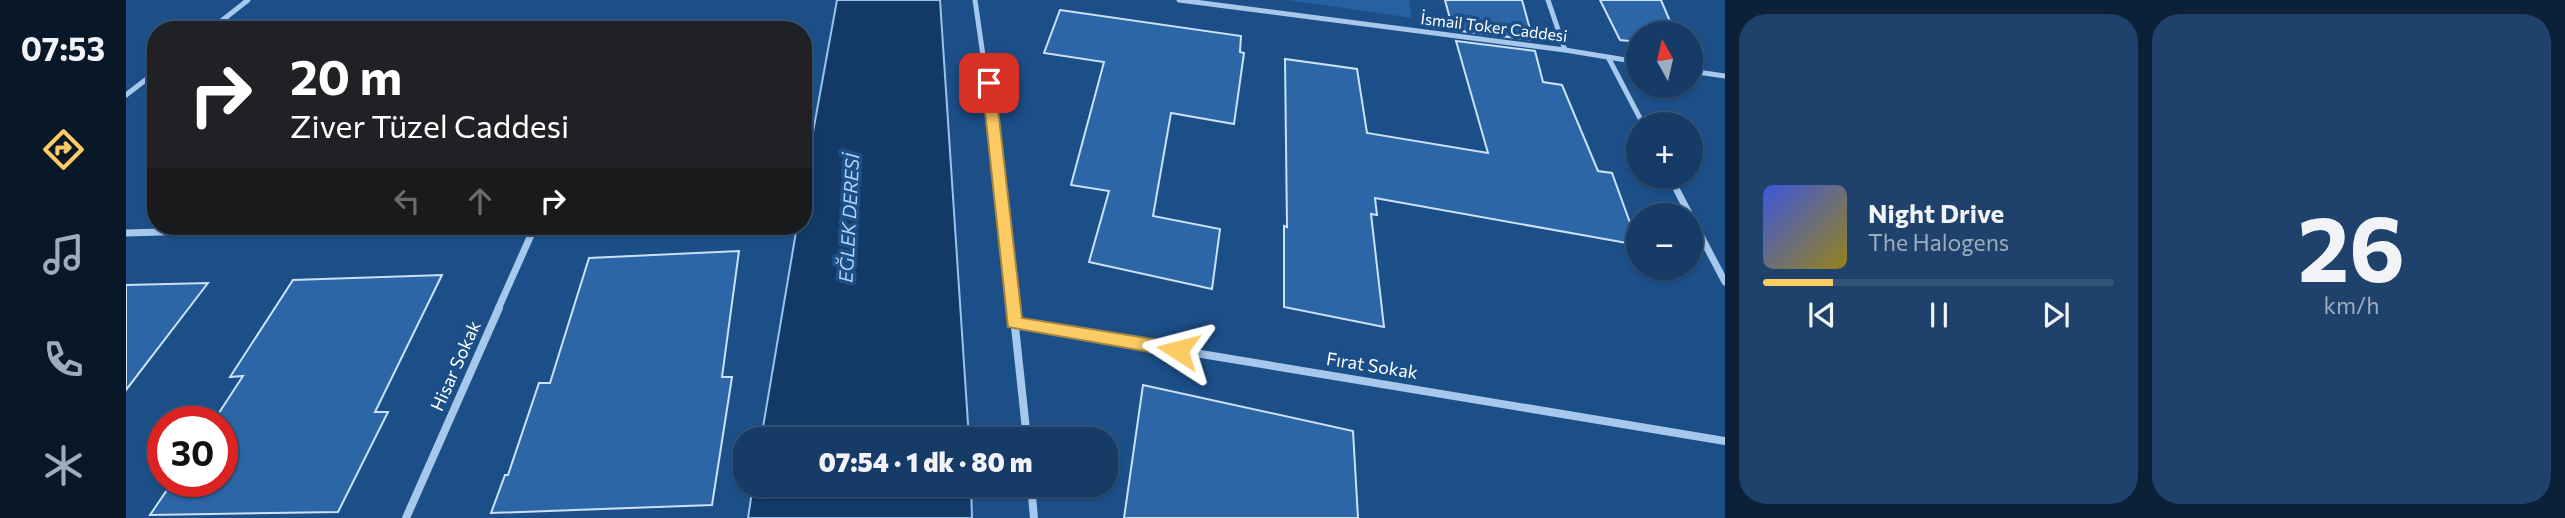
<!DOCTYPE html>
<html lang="tr">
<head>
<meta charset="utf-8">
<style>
	body { margin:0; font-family:Commissioner,sans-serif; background:#1e426c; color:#f1f3f6; height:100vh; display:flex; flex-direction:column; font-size:26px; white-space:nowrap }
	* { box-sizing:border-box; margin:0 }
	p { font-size:23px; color:#9dadbf }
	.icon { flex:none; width:38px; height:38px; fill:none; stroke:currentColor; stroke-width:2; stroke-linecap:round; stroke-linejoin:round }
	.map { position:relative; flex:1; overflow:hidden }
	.drawer { display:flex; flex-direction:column; gap:14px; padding:14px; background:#0c2038; width:840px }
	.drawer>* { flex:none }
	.guide { position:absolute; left:21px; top:21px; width:665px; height:214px; border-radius:28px; box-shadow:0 2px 5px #0004,0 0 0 2px #34557a; background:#202124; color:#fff; overflow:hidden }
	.needle { width:46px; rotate:352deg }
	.tools { position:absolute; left:1500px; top:21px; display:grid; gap:14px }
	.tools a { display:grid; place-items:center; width:77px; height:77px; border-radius:50%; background:#153b66; box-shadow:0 2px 5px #0004,0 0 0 2px #34557a; font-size:35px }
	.speed { position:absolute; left:21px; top:406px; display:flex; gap:14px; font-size:35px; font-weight:700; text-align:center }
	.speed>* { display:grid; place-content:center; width:91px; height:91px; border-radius:50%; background:#153b66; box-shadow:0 2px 5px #0004,0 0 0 2px #34557a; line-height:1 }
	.speed .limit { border:10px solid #d22; background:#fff; color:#111 }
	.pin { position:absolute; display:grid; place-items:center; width:60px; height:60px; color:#fff; margin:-30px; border-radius:14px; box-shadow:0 4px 10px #0006 }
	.me { position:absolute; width:77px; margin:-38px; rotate:279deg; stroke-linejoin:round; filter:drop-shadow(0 0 5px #0008) }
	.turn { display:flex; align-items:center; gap:24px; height:147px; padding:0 28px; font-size:32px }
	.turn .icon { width:91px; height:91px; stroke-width:2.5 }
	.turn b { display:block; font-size:49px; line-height:60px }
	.lanes { display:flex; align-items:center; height:66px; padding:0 28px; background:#0003; justify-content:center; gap:35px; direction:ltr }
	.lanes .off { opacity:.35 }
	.drawer .widget { flex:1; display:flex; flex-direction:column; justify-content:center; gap:10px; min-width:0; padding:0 24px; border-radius:28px; background:#1e426c }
	.drawer .dial { align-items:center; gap:0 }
	.dial b { font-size:91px; line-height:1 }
	.song { display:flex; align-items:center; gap:21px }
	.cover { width:84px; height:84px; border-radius:10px; background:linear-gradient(135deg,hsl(230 70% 55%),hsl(50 70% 35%)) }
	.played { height:7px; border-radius:4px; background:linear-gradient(90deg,#fccb64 20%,#34557a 20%) }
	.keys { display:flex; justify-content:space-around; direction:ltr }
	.drawer .tiles { flex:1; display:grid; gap:14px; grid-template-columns:repeat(2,1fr) }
	.trip { position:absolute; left:607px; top:427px; width:385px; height:70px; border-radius:28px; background:#153b66; box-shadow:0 2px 5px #0004,0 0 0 2px #34557a; font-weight:800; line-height:70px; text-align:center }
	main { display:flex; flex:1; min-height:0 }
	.menu { display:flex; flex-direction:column; width:126px; justify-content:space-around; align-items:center; background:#081829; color:#9dadbf }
	.menu .icon { width:49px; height:49px }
	.menu .selected { color:#fccb64 }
	.menu b { font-size:32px; color:#f1f3f6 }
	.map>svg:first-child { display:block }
</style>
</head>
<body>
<main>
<nav class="menu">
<b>07:53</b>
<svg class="icon selected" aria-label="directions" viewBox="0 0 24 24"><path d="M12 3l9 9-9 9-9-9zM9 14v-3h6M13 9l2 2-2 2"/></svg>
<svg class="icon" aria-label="music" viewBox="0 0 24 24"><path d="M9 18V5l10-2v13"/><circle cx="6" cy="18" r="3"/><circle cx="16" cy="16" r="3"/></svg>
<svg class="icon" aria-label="phone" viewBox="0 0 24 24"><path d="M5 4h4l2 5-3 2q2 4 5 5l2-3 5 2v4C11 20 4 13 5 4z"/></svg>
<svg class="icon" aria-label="climate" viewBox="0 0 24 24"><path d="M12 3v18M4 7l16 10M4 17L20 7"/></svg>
</nav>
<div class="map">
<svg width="1599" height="518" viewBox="0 0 1599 518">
	<rect width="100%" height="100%" fill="#1c4f88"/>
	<path fill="#2661a1" d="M1162,0H1283L1286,18Z"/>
	<path fill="#133966" stroke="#99c3ed" stroke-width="2" d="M711,0H814L843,439H635L671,226H677V187Z
		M627,485H845L846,518H622Z"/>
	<path fill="#2c66a6" stroke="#cbe1f8" stroke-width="2" d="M1319,0H1396L1407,40L1327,30Z
		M1474,0H1535L1549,33H1512V42L1494,40Z
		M934,10L1115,36L1114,52L1118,53L1108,124L1045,113L1027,216L1094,229L1086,289L963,262L983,191L945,185L978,62L918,53Z
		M1330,41L1409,51L1417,82L1436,85L1472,171L1486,173L1512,245L1249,198L1251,215L1245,214L1258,327L1158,307V226L1161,227L1159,59L1231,69L1241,133L1362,153Z
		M613,251L596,377H606L586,505L365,513L379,475H382L413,383H424L463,258Z
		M316,275L249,412H262L212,512L24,515L47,481H96V422H87L117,376L104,377L167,280Z
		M82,283L0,390V285Z
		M1017,385L1227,431L1232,518H998Z"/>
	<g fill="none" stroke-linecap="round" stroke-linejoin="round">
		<path stroke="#a6c8ec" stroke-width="5" d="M849,0L869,139
			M1053,0L1439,50L1512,62
			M1422,0L1439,50
			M84,30L122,0
			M1482,57L1517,124
			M1564,71L1599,76
			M0,95L30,72"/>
		<path stroke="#a6c8ec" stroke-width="7" d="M869,138L887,309
			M1544,177L1599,282
			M0,233L250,226
			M372,309L409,226"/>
		<path stroke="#a6c8ec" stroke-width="8" d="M887,308L901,439
			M888,323L1599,441
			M905,485L908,518
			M280,518L373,308"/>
	</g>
	<path fill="#fccb64" stroke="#a48441" stroke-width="2" d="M863,80L869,83L896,318L1052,343L1059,345L1061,350L1059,355L1052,357L882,327L856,83Z"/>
	<g text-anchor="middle" stroke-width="7" stroke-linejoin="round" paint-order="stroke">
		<g font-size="16" fill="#fff" stroke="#1c4f88">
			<text transform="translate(1368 27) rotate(7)" y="6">İsmail Toker Caddesi</text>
		</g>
		<g font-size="18" fill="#fff" stroke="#1c4f88">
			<text transform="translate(330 366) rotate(-66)" y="6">Hisar Sokak</text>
			<text transform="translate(1246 366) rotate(9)" y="6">Fırat Sokak</text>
		</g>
		<g font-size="19" font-style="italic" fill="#b1d2f3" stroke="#1c4f88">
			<text transform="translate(723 218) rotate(-87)" y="7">EĞLEK DERESİ</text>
		</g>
	</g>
</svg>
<div class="tools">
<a><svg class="needle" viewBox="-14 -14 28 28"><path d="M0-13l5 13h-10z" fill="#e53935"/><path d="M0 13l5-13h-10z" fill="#9dadbf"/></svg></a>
<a>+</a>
<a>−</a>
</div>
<div class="speed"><div class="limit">30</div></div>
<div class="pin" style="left:863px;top:83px;background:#d93025"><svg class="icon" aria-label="arrive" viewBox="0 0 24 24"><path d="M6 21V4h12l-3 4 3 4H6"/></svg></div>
<svg class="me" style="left:1052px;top:350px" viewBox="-20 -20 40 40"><path d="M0-17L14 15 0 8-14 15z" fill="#fccb64" stroke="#fff" stroke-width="4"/></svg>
<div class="trip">07:54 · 1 dk · 80 m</div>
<div class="guide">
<div class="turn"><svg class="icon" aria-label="right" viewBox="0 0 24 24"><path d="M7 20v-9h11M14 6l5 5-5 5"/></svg><div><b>20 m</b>Ziver Tüzel Caddesi</div></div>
<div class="lanes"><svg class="icon off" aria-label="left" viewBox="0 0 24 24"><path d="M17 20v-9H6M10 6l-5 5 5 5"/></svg><svg class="icon off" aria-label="ahead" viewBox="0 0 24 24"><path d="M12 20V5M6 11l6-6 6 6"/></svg><svg class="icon" aria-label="right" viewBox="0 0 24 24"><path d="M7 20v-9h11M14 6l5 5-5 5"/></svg></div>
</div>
</div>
<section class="drawer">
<div class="tiles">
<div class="widget">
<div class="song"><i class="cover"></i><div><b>Night Drive</b><p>The Halogens</p></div></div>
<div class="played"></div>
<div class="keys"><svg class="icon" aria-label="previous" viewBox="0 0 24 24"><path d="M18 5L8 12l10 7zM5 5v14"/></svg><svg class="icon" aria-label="pause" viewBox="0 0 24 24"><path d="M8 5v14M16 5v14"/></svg><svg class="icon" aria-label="next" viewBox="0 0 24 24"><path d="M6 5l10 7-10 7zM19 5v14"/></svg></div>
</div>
<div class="widget dial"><b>26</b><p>km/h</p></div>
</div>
</section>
</main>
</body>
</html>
